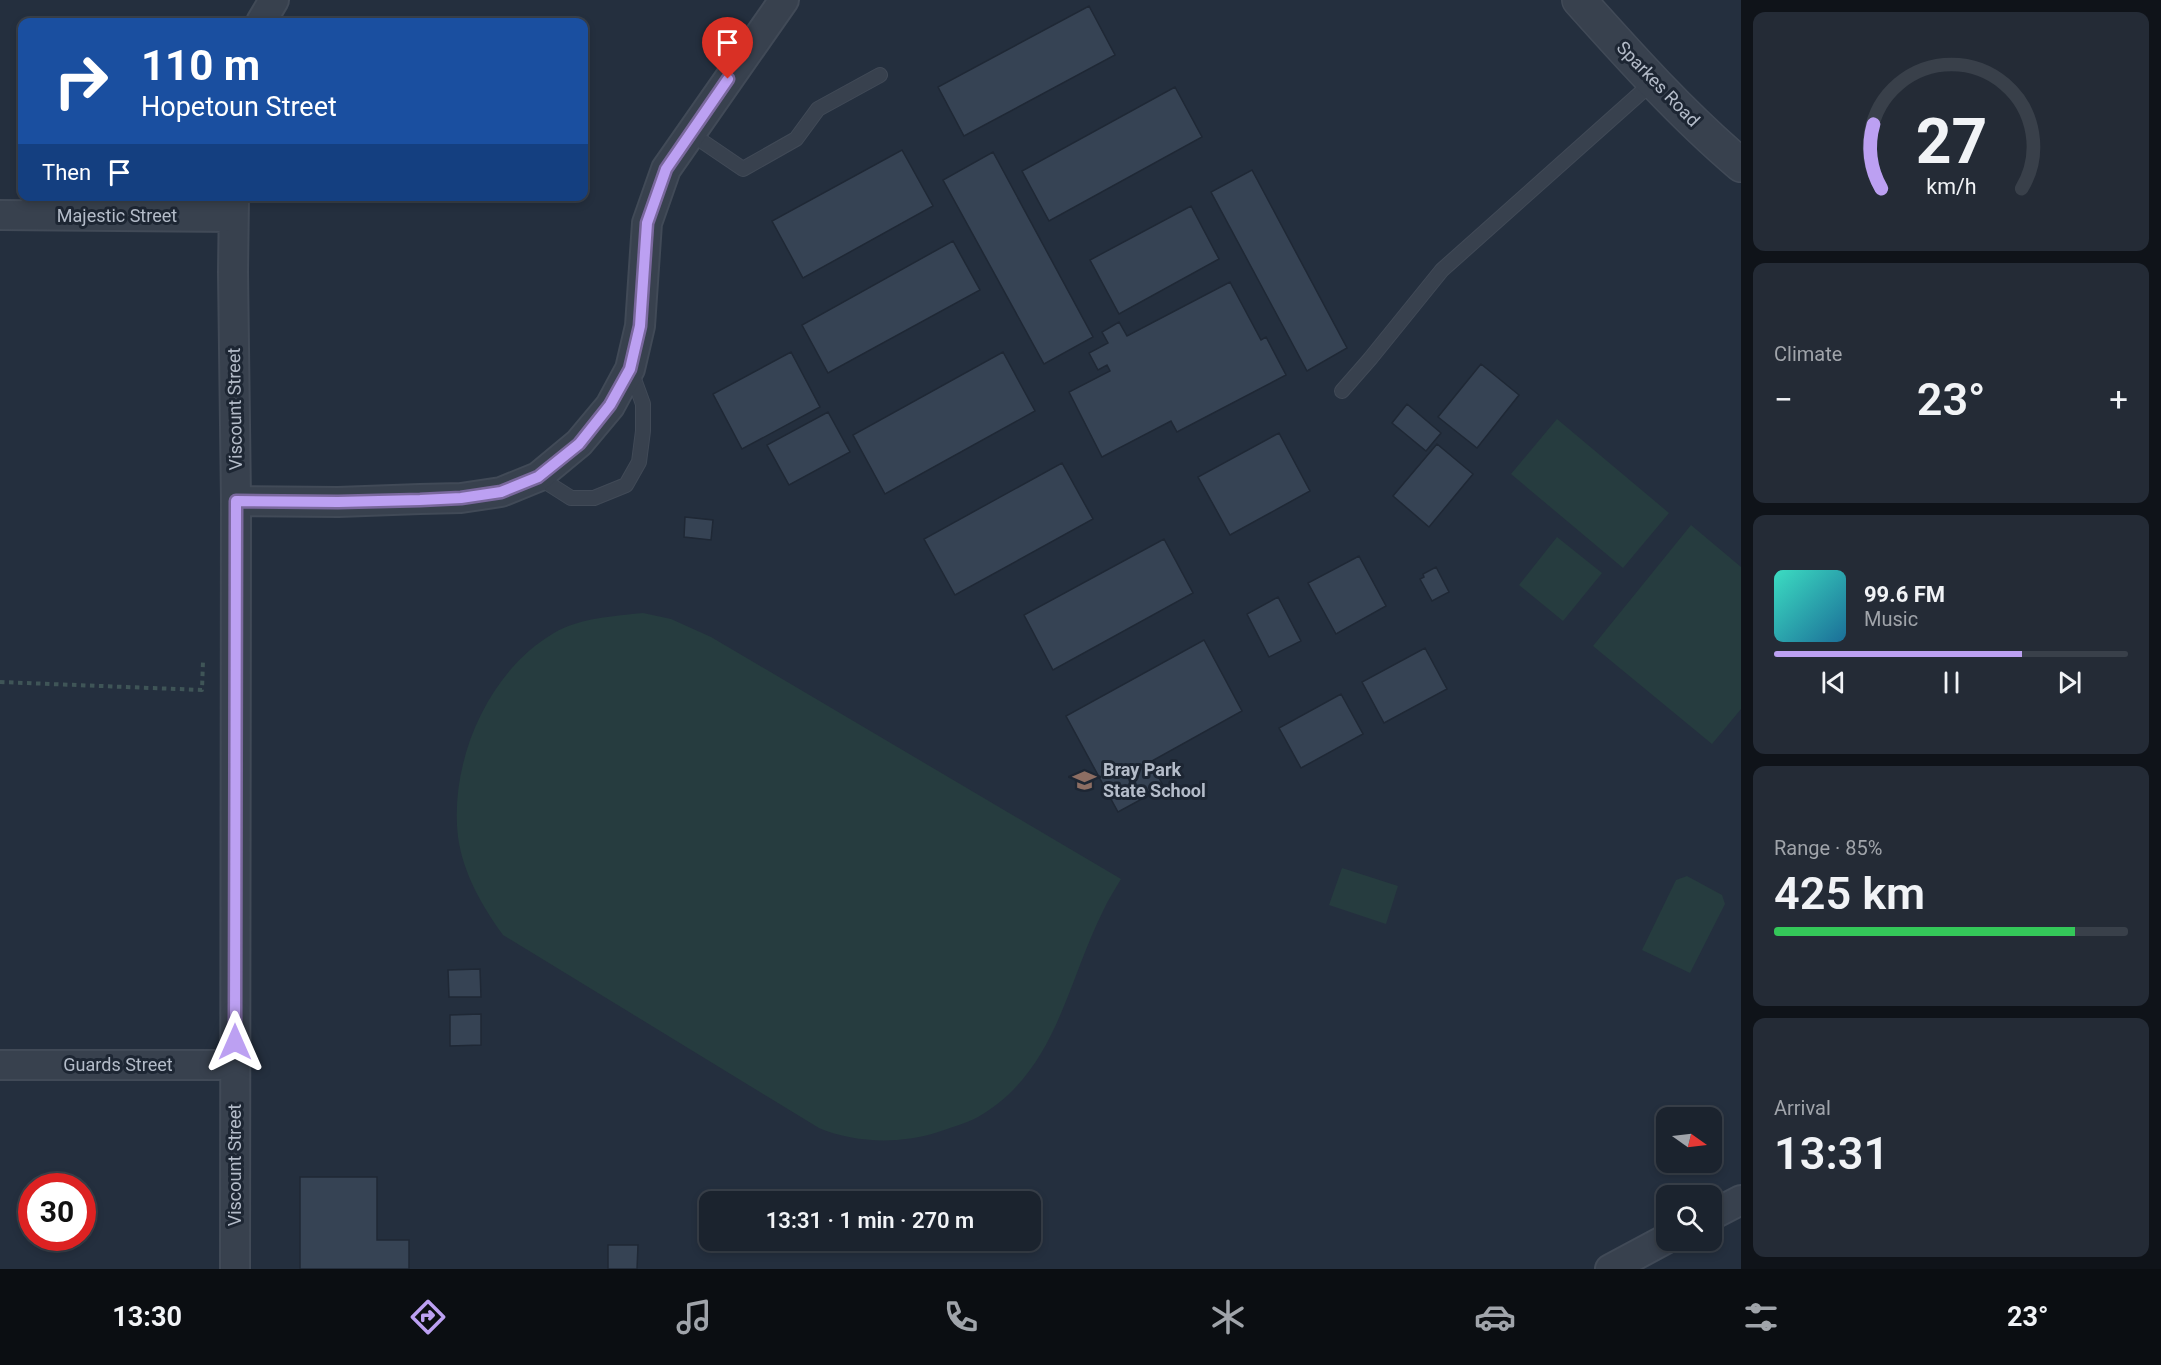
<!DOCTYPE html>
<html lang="en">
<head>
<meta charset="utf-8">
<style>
	body { margin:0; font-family:Roboto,sans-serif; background:#242b36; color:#f1f3f6; height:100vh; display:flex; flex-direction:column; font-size:22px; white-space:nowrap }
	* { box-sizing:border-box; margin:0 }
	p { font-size:20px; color:#a0a4aa }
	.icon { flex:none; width:33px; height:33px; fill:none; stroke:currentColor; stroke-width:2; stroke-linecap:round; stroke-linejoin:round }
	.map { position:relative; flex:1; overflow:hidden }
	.panel { display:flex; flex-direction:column; gap:12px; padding:12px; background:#0f1319; width:420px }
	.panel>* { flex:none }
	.top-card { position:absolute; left:18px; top:18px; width:570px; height:183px; border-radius:12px; box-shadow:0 3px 9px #0003,0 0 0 2px #39404a; background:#1a4fa0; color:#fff; overflow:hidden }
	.needle { width:39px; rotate:104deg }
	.buttons { position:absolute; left:1656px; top:1107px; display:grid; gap:12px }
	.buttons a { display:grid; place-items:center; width:66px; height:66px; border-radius:12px; background:#1b232e; box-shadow:0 3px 9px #0003,0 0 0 2px #39404a; font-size:30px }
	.speed { position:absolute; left:18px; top:1173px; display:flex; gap:12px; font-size:30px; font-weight:700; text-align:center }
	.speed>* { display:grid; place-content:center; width:78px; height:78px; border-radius:50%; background:#1b232e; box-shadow:0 3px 9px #0003,0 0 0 2px #39404a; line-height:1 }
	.speed .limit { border:9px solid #d22; background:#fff; color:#111 }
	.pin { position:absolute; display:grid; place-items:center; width:51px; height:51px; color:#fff; margin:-62px -26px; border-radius:50% 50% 50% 0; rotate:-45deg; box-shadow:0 0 6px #0007 }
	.pin .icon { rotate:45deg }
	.me { position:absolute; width:66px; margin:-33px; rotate:0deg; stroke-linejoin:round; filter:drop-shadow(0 0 4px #0008) }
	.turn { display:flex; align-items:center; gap:21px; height:126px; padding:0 24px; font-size:27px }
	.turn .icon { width:78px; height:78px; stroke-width:2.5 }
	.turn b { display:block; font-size:42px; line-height:51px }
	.then { display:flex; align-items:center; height:57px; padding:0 24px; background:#0003; gap:12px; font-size:22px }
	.big { font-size:45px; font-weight:600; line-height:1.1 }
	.panel .card { flex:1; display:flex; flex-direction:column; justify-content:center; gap:9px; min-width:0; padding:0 21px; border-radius:12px; background:#242b36 }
	.panel .dial { align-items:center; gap:0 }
	.dial svg { height:156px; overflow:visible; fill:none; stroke:#39404a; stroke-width:7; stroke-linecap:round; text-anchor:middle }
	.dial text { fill:#f1f3f6; stroke:none }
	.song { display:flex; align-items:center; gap:18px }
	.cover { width:72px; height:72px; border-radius:9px; background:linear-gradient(135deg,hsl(170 70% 55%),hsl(200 70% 35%)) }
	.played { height:6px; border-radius:3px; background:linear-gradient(90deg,#bca0f2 70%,#39404a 70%) }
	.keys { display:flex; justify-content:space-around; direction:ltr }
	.heat { display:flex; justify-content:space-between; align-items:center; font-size:33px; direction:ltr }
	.charge { height:9px; border-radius:4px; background:linear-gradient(90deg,#34c759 85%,#39404a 0) }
	.trip { position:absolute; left:699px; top:1191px; width:342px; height:60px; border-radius:12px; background:#1b232e; box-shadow:0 3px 9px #0003,0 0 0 2px #39404a; font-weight:600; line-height:60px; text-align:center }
	.dock { display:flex; height:96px; justify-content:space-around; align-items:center; background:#0b0e12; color:#a0a4aa }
	.dock .icon { width:42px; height:42px }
	.dock .selected { color:#bca0f2 }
	.dock b { font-size:27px; color:#f1f3f6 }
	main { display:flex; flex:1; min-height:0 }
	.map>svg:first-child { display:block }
</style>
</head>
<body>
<main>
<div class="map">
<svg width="1741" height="1269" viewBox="0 0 1741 1269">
	<rect width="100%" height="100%" fill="#242f3e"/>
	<path fill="#263c3f" d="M1557,419L1669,513L1623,568L1511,474Z
		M1691,525L1741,567V709L1712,744L1593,646Z
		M1557,537L1602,573L1563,621L1519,585Z
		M643,613L671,619L711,637L1121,879C1115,889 1108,900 1103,911C1066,985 1056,1072 978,1117C965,1124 949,1128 935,1133C899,1144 854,1143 819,1128L503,935C482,906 463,873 458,837C449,762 488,671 554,633C579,618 615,616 643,613Z
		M1342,868L1398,886L1386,924L1329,905Z
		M1687,876L1722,895L1725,904L1690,973L1642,950L1676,880Z"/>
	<path fill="#364354" stroke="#1f2835" stroke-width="1.5" d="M1089,6L1115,55L964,136L938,87Z
		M1175,87L1202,137L1049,221L1022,171Z
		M902,150L933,206L803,278L772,221Z
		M993,152L1093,337L1044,364L943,180Z
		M1252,170L1347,348L1307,371L1211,192Z
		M1191,206L1219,259L1119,314L1090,260Z
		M953,241L980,290L828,373L802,325Z
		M1230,282L1261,340L1266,337L1286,375L1177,432L1171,421L1102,457L1069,392L1110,371L1107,365L1098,370L1089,353L1108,343L1102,332L1119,322L1127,336Z
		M791,352L820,407L742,449L713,394Z
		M1003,352L1035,411L885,494L853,435Z
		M1481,364L1519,395L1477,448L1438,417Z
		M1407,404L1441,433L1426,451L1392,423Z
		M828,412L850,452L789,485L767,445Z
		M1279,433L1310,491L1230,535L1198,477Z
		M1437,444L1473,474L1429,527L1393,496Z
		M1062,463L1093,519L955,595L924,539Z
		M685,517L713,520L711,540L684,537Z
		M1164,539L1193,593L1053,670L1024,615Z
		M1359,556L1386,606L1336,634L1308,583Z
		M1436,567L1449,592L1432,601L1420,579L1424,577L1423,574Z
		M1278,597L1301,641L1269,657L1247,614Z
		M1204,640L1242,711L1150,762L1164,787L1118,812L1066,716Z
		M1425,648L1447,689L1384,723L1362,682Z
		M1341,694L1363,734L1301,768L1279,728Z
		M480,969L481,997H449L448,970Z
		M481,1014V1045L450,1046V1015Z
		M300,1177H377V1240H409V1269H300Z
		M608,1245H638L637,1269H608Z"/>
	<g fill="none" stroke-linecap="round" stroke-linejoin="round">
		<defs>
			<path id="service" d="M690,133L743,169L796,139L818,109L880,75
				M1342,391L1370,359L1442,270L1654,81
				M538,477L571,498H594L626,485L639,462L643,431V404L631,371"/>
			<path id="minor" d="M261,22L274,0
				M234,196L233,272L236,501L235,1269
				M0,215L233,217
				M236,501L338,502L420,499L461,498L501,492L538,477L579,443L610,406L630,369L640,326L647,223L666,169L784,0
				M0,1065H235
				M1712,1215L1741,1200
				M1610,1269L1666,1239"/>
			<path id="tertiary" d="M1579,0C1630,57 1682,115 1741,165"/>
		</defs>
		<use href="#service" stroke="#414a57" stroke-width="16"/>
		<use href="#minor" stroke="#414a57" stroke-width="32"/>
		<use href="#tertiary" stroke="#414a57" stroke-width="36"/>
		<path stroke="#3f5557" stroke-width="4" stroke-dasharray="4.5 4.5" stroke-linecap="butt" d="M0,682L202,690L203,661"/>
		<use href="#service" stroke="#38414e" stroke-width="14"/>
		<use href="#minor" stroke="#38414e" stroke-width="28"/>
		<use href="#tertiary" stroke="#38414e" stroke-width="33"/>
	</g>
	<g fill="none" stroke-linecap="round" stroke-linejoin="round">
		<defs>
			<path id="route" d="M235,1042L236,501L338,502L420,500L461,498L501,492L538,477L579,444L610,405L630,369L640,326L647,223L666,169L728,79"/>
		</defs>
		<use href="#route" stroke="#7a689d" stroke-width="15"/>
		<use href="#route" stroke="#bca0f2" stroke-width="10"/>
	</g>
	<defs>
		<symbol id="school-bare" viewBox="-9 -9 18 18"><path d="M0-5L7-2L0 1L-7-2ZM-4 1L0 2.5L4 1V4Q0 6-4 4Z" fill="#8d6e63" stroke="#1d2633" stroke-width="2.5" paint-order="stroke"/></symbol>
	</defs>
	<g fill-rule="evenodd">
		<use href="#school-bare" x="1068" y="764" width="33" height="33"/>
	</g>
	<g text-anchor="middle" stroke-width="6" stroke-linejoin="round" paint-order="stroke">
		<g font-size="18" fill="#b4bcc9" stroke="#1d2633">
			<text transform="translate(1658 84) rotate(46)" y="6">Sparkes Road</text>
			<text x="117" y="222">Majestic Street</text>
			<text transform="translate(235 409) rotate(-91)" y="6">Viscount Street</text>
			<text x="118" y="1071">Guards Street</text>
			<text transform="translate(235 1165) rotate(-90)" y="6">Viscount Street</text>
		</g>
		<g font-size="18" font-weight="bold" fill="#b4bcc9" stroke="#1d2633" text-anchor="start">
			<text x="1103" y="776">Bray Park<tspan x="1103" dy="21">State School</tspan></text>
		</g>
	</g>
</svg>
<div class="buttons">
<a><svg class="needle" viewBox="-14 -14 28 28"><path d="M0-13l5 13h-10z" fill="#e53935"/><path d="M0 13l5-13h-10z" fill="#a0a4aa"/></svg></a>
<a><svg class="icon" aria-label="search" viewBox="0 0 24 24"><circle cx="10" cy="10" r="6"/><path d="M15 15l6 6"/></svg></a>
</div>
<div class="speed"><div class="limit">30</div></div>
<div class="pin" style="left:728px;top:79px;background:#d93025"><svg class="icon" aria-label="arrive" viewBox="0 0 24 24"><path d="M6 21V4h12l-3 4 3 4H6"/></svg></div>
<svg class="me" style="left:235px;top:1042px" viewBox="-20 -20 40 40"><path d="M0-17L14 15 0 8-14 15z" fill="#bca0f2" stroke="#fff" stroke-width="4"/></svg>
<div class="trip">13:31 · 1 min · 270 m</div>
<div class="top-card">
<div class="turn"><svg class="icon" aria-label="right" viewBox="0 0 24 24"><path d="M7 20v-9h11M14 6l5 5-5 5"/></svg><div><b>110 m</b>Hopetoun Street</div></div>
<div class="then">Then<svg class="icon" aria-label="arrive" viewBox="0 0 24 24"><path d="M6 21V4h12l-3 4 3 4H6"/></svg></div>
</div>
</div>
<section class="panel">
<div class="card dial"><svg viewBox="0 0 100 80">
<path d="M14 69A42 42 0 1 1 86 69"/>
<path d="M14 69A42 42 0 0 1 10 36" stroke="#bca0f2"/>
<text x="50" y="56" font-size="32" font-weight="700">27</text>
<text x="50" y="72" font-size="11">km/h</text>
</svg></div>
<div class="card"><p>Climate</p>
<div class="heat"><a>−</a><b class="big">23°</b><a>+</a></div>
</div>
<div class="card">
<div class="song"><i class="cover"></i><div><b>99.6 FM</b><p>Music</p></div></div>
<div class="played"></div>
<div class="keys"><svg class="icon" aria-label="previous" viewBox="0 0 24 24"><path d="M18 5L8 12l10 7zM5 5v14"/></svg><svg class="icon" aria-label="pause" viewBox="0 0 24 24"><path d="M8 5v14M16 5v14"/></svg><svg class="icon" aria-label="next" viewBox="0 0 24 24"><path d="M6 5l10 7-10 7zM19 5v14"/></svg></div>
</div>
<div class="card"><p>Range · 85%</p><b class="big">425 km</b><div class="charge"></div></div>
<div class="card"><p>Arrival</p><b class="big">13:31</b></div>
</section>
</main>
<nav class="dock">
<b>13:30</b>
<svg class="icon selected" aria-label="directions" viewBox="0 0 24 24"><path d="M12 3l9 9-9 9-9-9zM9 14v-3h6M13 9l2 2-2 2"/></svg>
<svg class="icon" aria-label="music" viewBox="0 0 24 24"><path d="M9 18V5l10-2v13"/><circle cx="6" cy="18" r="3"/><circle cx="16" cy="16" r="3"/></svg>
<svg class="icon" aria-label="phone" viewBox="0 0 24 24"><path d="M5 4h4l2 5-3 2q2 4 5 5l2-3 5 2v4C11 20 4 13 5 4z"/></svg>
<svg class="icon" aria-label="climate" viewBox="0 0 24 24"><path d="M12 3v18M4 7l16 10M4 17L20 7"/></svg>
<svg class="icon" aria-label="car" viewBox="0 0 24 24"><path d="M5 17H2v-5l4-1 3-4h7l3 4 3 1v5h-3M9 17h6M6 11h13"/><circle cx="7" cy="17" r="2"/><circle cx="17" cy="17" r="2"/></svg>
<svg class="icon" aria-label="filters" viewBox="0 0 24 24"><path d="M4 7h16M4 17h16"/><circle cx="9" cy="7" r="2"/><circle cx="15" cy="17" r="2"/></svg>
<b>23°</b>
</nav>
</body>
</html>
